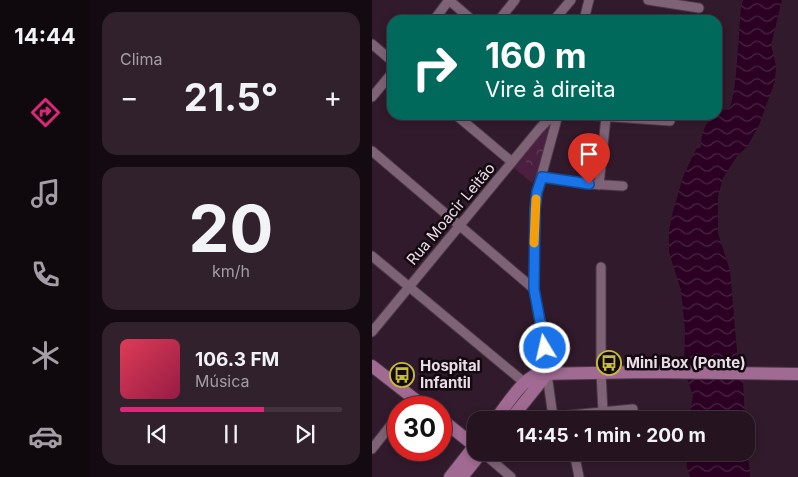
<!DOCTYPE html>
<html lang="pt">
<head>
<meta charset="utf-8">
<style>
	body { margin:0; font-family:Inter,sans-serif; background:#31212d; color:#f1f3f6; height:100vh; display:flex; flex-direction:column; font-size:19px; white-space:nowrap }
	* { box-sizing:border-box; margin:0 }
	p { font-size:16px; color:#a39ea5 }
	.icon { flex:none; width:28px; height:28px; fill:none; stroke:currentColor; stroke-width:2; stroke-linecap:round; stroke-linejoin:round }
	.map { position:relative; flex:1; overflow:hidden }
	.side { display:flex; flex-direction:column; gap:12px; padding:12px; background:#140b12; width:282px }
	.side>* { flex:none }
	.hud { position:absolute; left:15px; top:15px; width:335px; height:105px; border-radius:15px; box-shadow:0 2px 8px #0003,0 0 0 1px #42333e; background:#00695c; color:#fff; overflow:hidden }
	.speed { position:absolute; left:15px; top:396px; display:flex; gap:10px; font-size:25px; font-weight:700; text-align:center }
	.speed>* { display:grid; place-content:center; width:65px; height:65px; border-radius:50%; background:#251420; box-shadow:0 2px 8px #0003,0 0 0 1px #42333e; line-height:1 }
	.speed .limit { border:8px solid #d22; background:#fff; color:#111 }
	.pin { position:absolute; display:grid; place-items:center; width:42px; height:42px; color:#fff; margin:-51px -21px; border-radius:50% 50% 50% 0; rotate:-45deg; box-shadow:0 0 5px #0007 }
	.pin .icon { rotate:45deg }
	.me { position:absolute; width:55px; margin:-28px; rotate:351deg; stroke-linejoin:round; filter:drop-shadow(0 0 4px #0008) }
	.turn { display:flex; align-items:center; gap:18px; height:105px; padding:0 15px; font-size:22px }
	.turn .icon { width:65px; height:65px; stroke-width:2.5 }
	.turn b { display:block; font-size:35px; line-height:42px }
	.big { font-size:38px; font-weight:700; line-height:1.1 }
	.side .tile { flex:1; display:flex; flex-direction:column; justify-content:center; gap:8px; min-width:0; padding:0 18px; border-radius:15px; background:#31212d }
	.side .dial { align-items:center; gap:0 }
	.dial b { font-size:65px; line-height:1 }
	.song { display:flex; align-items:center; gap:15px }
	.cover { width:60px; height:60px; border-radius:8px; background:linear-gradient(135deg,hsl(350 70% 55%),hsl(340 70% 35%)) }
	.played { height:5px; border-radius:2px; background:linear-gradient(90deg,#db2777 65%,#42333e 65%) }
	.keys { display:flex; justify-content:space-around; direction:ltr }
	.heat { display:flex; justify-content:space-between; align-items:center; font-size:28px; direction:ltr }
	.trip { position:absolute; left:95px; top:411px; width:288px; height:50px; border-radius:15px; background:#251420; box-shadow:0 2px 8px #0003,0 0 0 1px #42333e; font-weight:700; line-height:50px; text-align:center }
	main { display:flex; flex:1; min-height:0 }
	.menu { display:flex; flex-direction:column; width:90px; justify-content:space-around; align-items:center; background:#0f080d; color:#a39ea5 }
	.menu .icon { width:35px; height:35px }
	.menu .selected { color:#db2777 }
	.menu b { font-size:22px; color:#f1f3f6 }
	.map>svg:first-child { display:block }
</style>
</head>
<body>
<main>
<nav class="menu">
<b>14:44</b>
<svg class="icon selected" aria-label="directions" viewBox="0 0 24 24"><path d="M12 3l9 9-9 9-9-9zM9 14v-3h6M13 9l2 2-2 2"/></svg>
<svg class="icon" aria-label="music" viewBox="0 0 24 24"><path d="M9 18V5l10-2v13"/><circle cx="6" cy="18" r="3"/><circle cx="16" cy="16" r="3"/></svg>
<svg class="icon" aria-label="phone" viewBox="0 0 24 24"><path d="M5 4h4l2 5-3 2q2 4 5 5l2-3 5 2v4C11 20 4 13 5 4z"/></svg>
<svg class="icon" aria-label="climate" viewBox="0 0 24 24"><path d="M12 3v18M4 7l16 10M4 17L20 7"/></svg>
<svg class="icon" aria-label="car" viewBox="0 0 24 24"><path d="M5 17H2v-5l4-1 3-4h7l3 4 3 1v5h-3M9 17h6M6 11h13"/><circle cx="7" cy="17" r="2"/><circle cx="17" cy="17" r="2"/></svg>
</nav>
<section class="side">
<div class="tile"><p>Clima</p>
<div class="heat"><a>−</a><b class="big">21.5°</b><a>+</a></div>
</div>
<div class="tile dial"><b>20</b><p>km/h</p></div>
<div class="tile">
<div class="song"><i class="cover"></i><div><b>106.3 FM</b><p>Música</p></div></div>
<div class="played"></div>
<div class="keys"><svg class="icon" aria-label="previous" viewBox="0 0 24 24"><path d="M18 5L8 12l10 7zM5 5v14"/></svg><svg class="icon" aria-label="pause" viewBox="0 0 24 24"><path d="M8 5v14M16 5v14"/></svg><svg class="icon" aria-label="next" viewBox="0 0 24 24"><path d="M6 5l10 7-10 7zM19 5v14"/></svg></div>
</div>
</section>
<div class="map">
<svg width="426" height="477" viewBox="0 0 426 477">
	<defs>
		<pattern id="park-crowns" width="20" height="18" patternUnits="userSpaceOnUse" patternTransform="scale(1.25)"><rect width="20" height="18" fill="#4a1f40"/><path d="M2 6a3 3 0 1 1 6 0M12 15a3 3 0 1 1 6 0" fill="none" stroke="#643f5c"/></pattern>
		<pattern id="water-waves" width="16" height="10" patternUnits="userSpaceOnUse" patternTransform="scale(1.25)"><rect width="16" height="10" fill="#2b0023"/><path d="M0 5q4-4 8 0t8 0" fill="none" stroke="#4a2543"/></pattern>
	</defs>
	<rect width="100%" height="100%" fill="#311a2b"/>
	<path fill="url(#park-crowns)" d="M175,125L177,127L166,172L160,183L142,168Z"/>
	<path fill="#4a1f40" d="M150,159L166,172L158,181L143,168Z"/>
	<path fill="url(#water-waves)" d="M371,0H410L399,45L404,66L403,81L387,125L375,147L365,156L351,178L346,196V233L358,271L366,363L371,380L373,420H317L321,395L312,370L313,330L309,290L297,252V231L301,211L311,177L324,149L329,147C329,134 333,125 340,115H345V113C350,110 355,110 358,106C365,96 367,25 369,8Z
		M374,425V444L378,474V477H318L315,467L314,453L374,452Z"/>
	<g fill="none" stroke-linecap="round" stroke-linejoin="round">
		<defs>
			<path id="street" d="M77,0L100,20
				M276,0L327,8
				M62,20L77,0
				M127,20L143,0
				M182,20L199,0
				M212,20L217,0
				M0,44L20,61
				M0,97L20,73
				M84,115L140,162
				M213,115L298,121
				M0,151L162,289
				M170,177L217,184L251,186
				M227,185L234,117
				M0,256L153,383
				M229,267V373L231,412
				M0,332L168,128L181,115
				M33,408L41,398
				M181,417L174,367L171,335L162,289L163,209L165,192L186,115
				M146,420L261,409
				M0,449L26,416
				M110,452L139,477
				M202,452L207,477"/>
			<path id="secondary" d="M0,366L54,408
				M69,419L104,447
				M123,420C134,406 149,381 165,374L275,372L426,374
				M138,420L175,374
				M78,477L104,444
				M90,477L110,452"/>
		</defs>
		<use href="#street" stroke="#4b3846" stroke-width="11"/>
		<use href="#secondary" stroke="#4b3846" stroke-width="14"/>
		<use href="#street" stroke="#7e6276" stroke-width="9"/>
		<use href="#secondary" stroke="#a16a93" stroke-width="12"/>
	</g>
	<g fill="none" stroke-linecap="round" stroke-linejoin="round">
		<defs>
			<path id="route" d="M173,348L162,289L163,209L165,192L170,177L217,184"/>
		</defs>
		<use href="#route" stroke="#114b97" stroke-width="12"/>
		<use href="#route" stroke="#1a73e8" stroke-width="9"/>
		<path stroke="#f59e0b" stroke-width="9" d="M162,243L164,199"/>
	</g>
	<defs>
		<symbol id="bus-ring" viewBox="-11 -11 22 22"><circle r="9.5" fill="#130910" stroke="#c7bb3b" stroke-width="1.5"/><path d="M-5-6H5V4H4V6H2V4H-2V6H-4V4H-5ZM-3.5-4V0h7V-4ZM-3.5 1.2v1.5H-2V1.2ZM2 1.2v1.5H3.5V1.2Z" fill="#c7bb3b"/></symbol>
	</defs>
	<g fill-rule="evenodd">
		<use href="#bus-ring" x="223" y="349" width="28" height="28"/>
		<use href="#bus-ring" x="16" y="361" width="28" height="28"/>
	</g>
	<g text-anchor="middle" stroke-width="5" stroke-linejoin="round" paint-order="stroke">
		<g font-size="15" fill="#ecdce7" stroke="#130910">
			<text transform="translate(79 214) rotate(-50)" y="5">Rua Moacir Leitão</text>
		</g>
		<g font-size="15" font-weight="bold" fill="#ecdce7" stroke="#130910" text-anchor="start">
			<text x="254" y="368">Mini Box (Ponte)</text>
			<text x="48" y="371">Hospital<tspan x="48" dy="17">Infantil</tspan></text>
		</g>
	</g>
</svg>
<div class="speed"><div class="limit">30</div></div>
<div class="pin" style="left:217px;top:184px;background:#d93025"><svg class="icon" aria-label="arrive" viewBox="0 0 24 24"><path d="M6 21V4h12l-3 4 3 4H6"/></svg></div>
<svg class="me" style="left:173px;top:348px" viewBox="-20 -20 40 40"><circle r="17" fill="#1a73e8" stroke="#fff" stroke-width="3"/><path d="M0-11L8 9 0 5-8 9z" fill="#fff"/></svg>
<div class="trip">14:45 · 1 min · 200 m</div>
<div class="hud">
<div class="turn"><svg class="icon" aria-label="right" viewBox="0 0 24 24"><path d="M7 20v-9h11M14 6l5 5-5 5"/></svg><div><b>160 m</b>Vire à direita</div></div>
</div>
</div>
</main>
</body>
</html>
